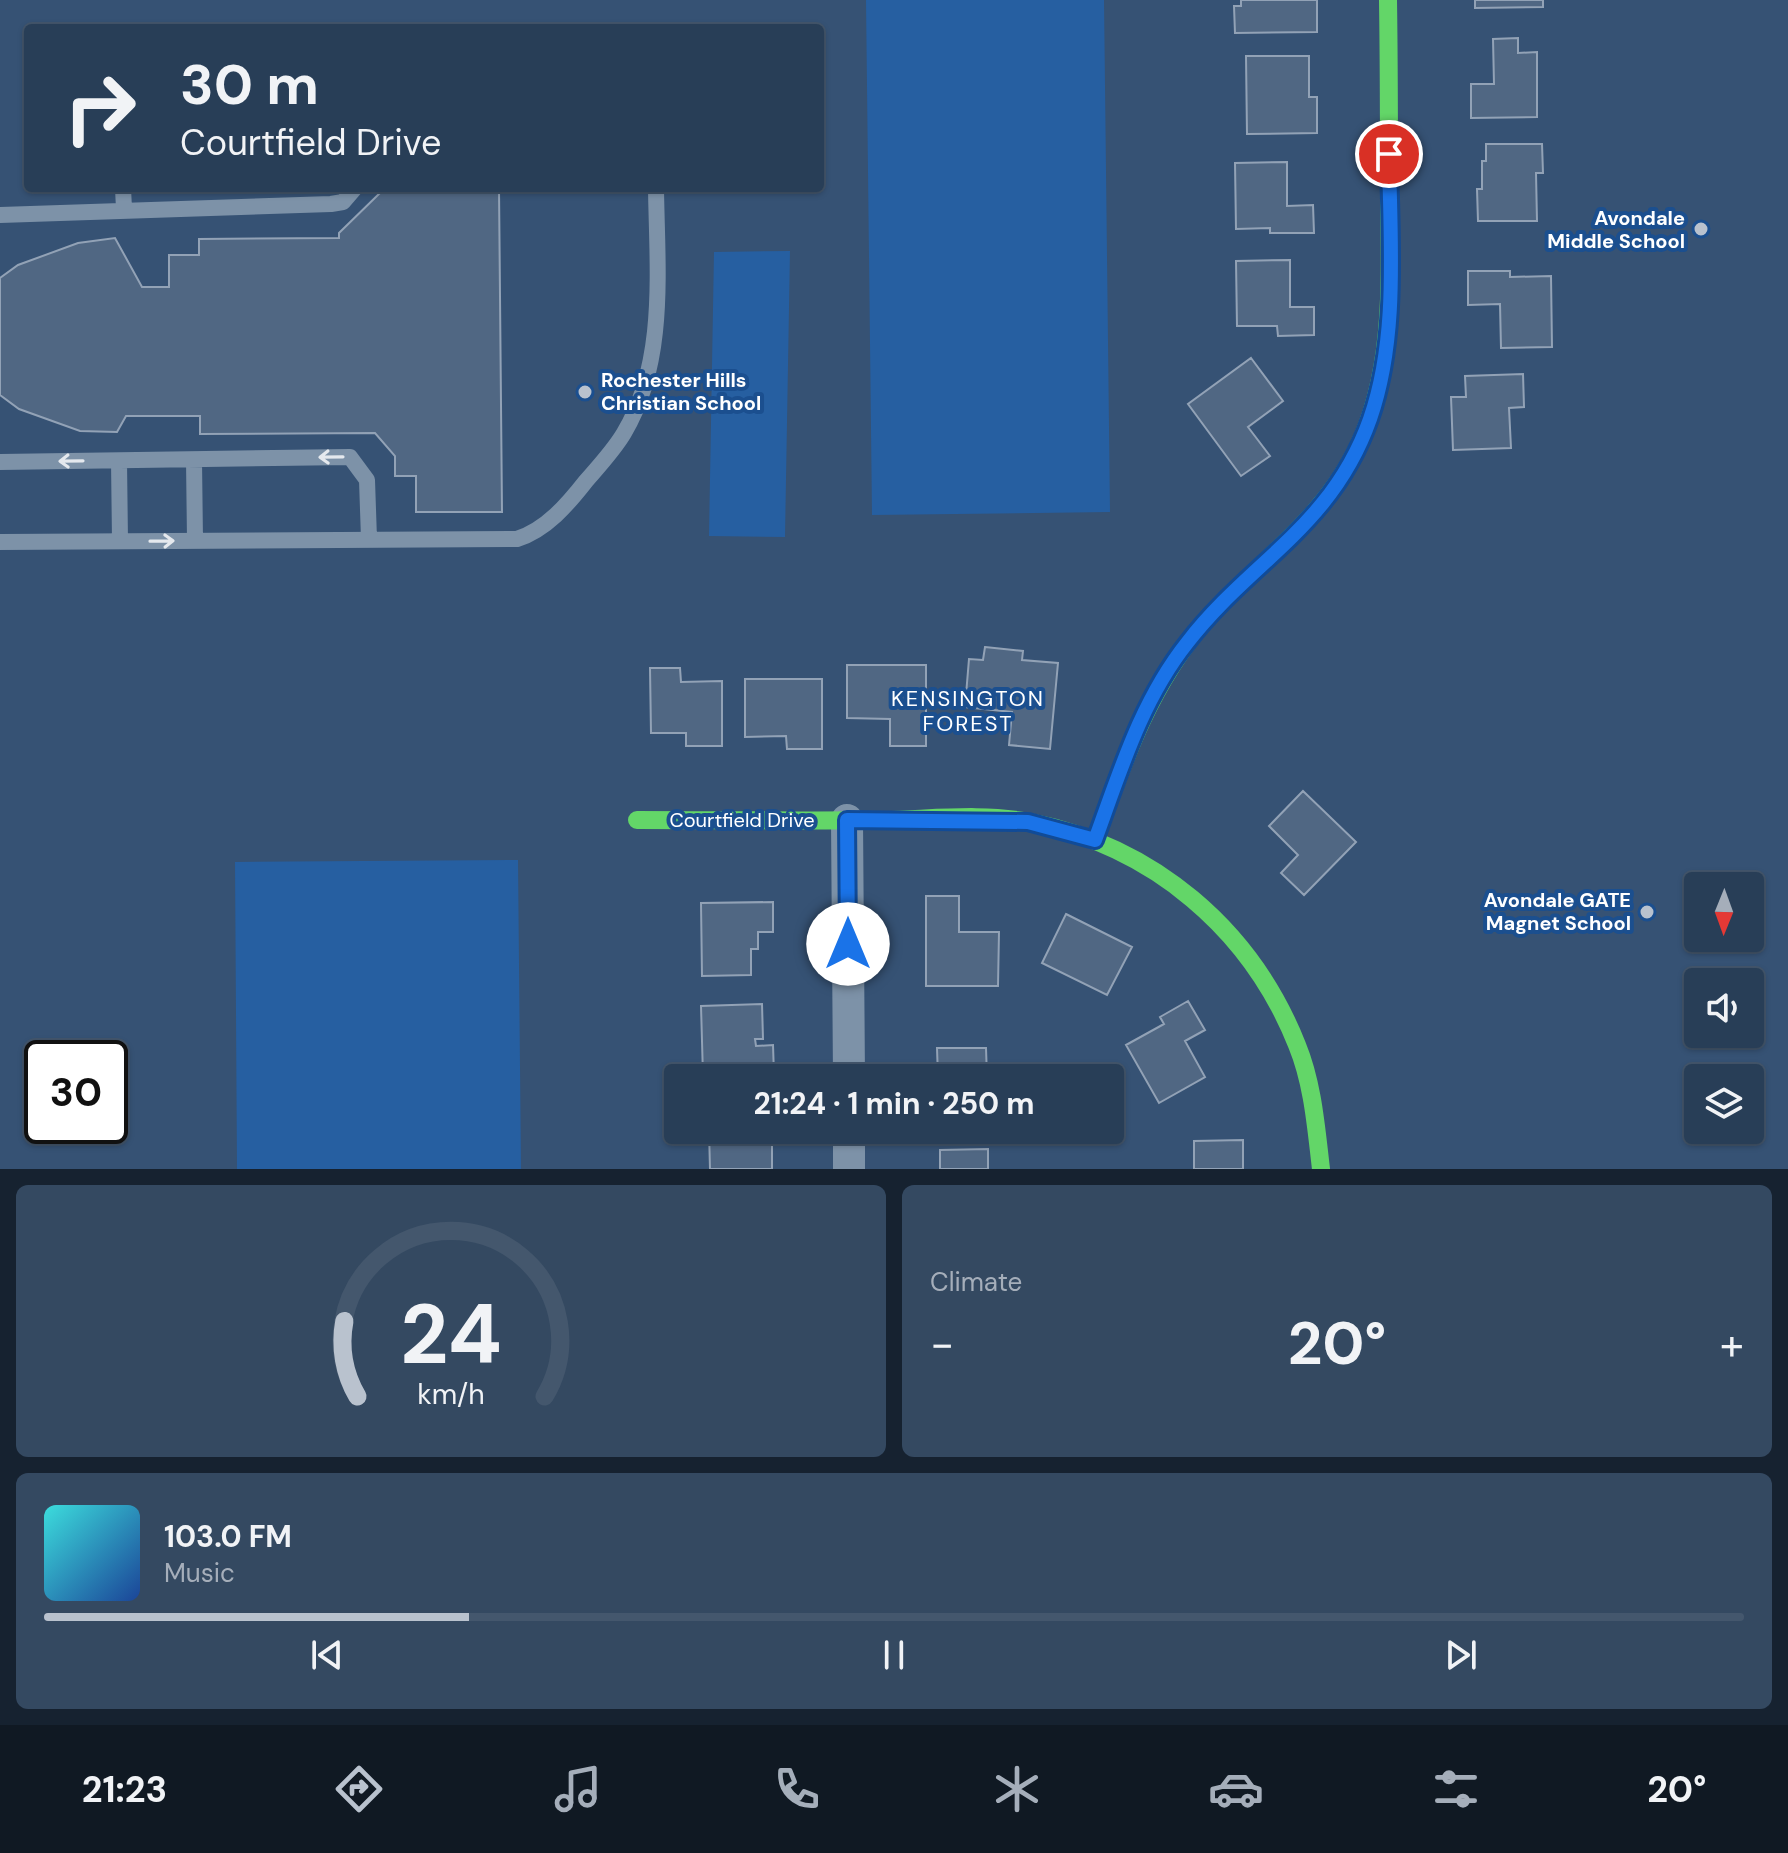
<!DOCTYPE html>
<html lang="en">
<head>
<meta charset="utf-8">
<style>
	body { margin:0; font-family:"DM Sans",sans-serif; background:#344961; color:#f1f3f6; height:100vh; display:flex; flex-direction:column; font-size:30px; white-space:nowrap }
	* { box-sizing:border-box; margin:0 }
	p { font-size:26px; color:#a5aeba }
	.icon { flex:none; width:44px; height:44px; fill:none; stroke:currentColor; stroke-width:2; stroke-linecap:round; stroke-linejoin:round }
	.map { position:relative; height:1169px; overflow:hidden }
	.panel { display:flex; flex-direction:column; gap:16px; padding:16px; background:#162230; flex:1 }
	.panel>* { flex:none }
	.hud { position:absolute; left:24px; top:24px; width:800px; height:168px; border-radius:8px; box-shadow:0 2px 6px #0004,0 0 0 2px #44576d; background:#283e57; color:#f1f3f6; overflow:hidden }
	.needle { width:52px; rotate:181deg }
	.controls { position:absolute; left:1684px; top:872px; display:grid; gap:16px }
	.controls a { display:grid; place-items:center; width:80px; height:80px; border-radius:8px; background:#283e57; box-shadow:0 2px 6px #0004,0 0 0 2px #44576d; font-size:40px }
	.speed { position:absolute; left:24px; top:1040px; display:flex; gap:16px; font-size:40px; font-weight:700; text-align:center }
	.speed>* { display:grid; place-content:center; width:104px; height:104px; border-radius:50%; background:#283e57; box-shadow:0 2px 6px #0004,0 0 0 2px #44576d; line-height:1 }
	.speed .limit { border:4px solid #111; border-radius:12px; background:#fff; color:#111 }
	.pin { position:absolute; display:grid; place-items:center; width:68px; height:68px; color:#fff; margin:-34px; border:4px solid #fff; border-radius:50%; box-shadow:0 2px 8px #0007 }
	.me { position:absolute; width:88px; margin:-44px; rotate:0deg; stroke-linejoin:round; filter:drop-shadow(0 0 6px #0008) }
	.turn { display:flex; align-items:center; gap:28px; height:168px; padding:0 24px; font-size:36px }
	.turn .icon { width:104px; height:104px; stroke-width:2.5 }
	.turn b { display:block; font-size:56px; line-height:68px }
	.big { font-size:60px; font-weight:700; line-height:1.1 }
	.panel .card { flex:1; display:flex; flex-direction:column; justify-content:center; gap:12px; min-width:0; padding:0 28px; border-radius:12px; background:#344961 }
	.panel .dial { align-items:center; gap:0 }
	.dial svg { height:208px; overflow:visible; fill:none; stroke:#44576d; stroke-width:7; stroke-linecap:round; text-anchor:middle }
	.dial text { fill:#f1f3f6; stroke:none }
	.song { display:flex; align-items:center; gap:24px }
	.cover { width:96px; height:96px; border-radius:12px; background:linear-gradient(135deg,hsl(180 70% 55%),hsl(220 70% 35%)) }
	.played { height:8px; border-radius:4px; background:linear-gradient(90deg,#b9c2ce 25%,#44576d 25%) }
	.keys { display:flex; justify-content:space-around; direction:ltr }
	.heat { display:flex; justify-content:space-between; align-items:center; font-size:44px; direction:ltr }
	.panel .tiles { flex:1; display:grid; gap:16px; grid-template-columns:1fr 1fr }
	.card:last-child { grid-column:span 2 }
	.trip { position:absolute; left:664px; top:1064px; width:460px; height:80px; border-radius:8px; background:#283e57; box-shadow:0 2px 6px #0004,0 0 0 2px #44576d; font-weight:700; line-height:80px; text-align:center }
	.dock { display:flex; height:128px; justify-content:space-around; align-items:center; background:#101923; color:#a5aeba }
	.dock .icon { width:56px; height:56px }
	.dock .selected { color:#b9c2ce }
	.dock b { font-size:36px; color:#f1f3f6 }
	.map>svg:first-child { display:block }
</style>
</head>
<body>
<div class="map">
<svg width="1788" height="1169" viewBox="0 0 1788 1169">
	<rect width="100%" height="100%" fill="#365274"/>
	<path fill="#265fa1" d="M866,0H1104L1110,512L872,515Z
		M790,251L785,537L709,536L714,252Z
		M518,860L521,1169H237L235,862Z"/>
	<path fill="#506783" stroke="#92a2b6" stroke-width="2" d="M1241,0H1317V32L1235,33L1234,6H1241Z
		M1475,0H1543V7L1475,8Z
		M1518,38V53L1537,52V117L1471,118V84H1494L1493,39Z
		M1246,56H1309V97H1317V133L1247,134Z
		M1486,144H1542L1543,173H1536L1537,221H1478L1477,189H1482V161H1486Z
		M1287,162V206L1313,205L1314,233H1270V228L1236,229L1235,163Z
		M410,188H499L502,512H416V476H395V456L375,433L200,434V416H126L117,432L80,431L19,409L0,395V278L18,265L78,243L115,238L142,287H169V255H199V239L339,238V233L382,191Z
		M1290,260V307H1314V335L1278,336L1277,326H1237L1236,261Z
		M1468,271H1510V277L1551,276L1552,347L1501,348L1500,304L1468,305Z
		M1251,358L1283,401L1248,427L1270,456L1241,476L1188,404Z
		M1523,374L1524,407L1509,408L1511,448L1453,450L1451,397H1466L1465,376Z
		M985,647L1023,651L1022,660L1058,663L1050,749L1009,745L1012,712L965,707L969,659L983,660Z
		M847,665H926V746H890V719L847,718Z
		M650,668H680L681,682L722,681V746H686V733H651Z
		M745,679H822V749H787L786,736L745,737Z
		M1303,791L1356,842L1304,895L1281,873L1298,855L1269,826Z
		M926,896H959V932H999L998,986H926Z
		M773,902V932H758V949H751V975L702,976L701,903Z
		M1066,914L1132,947L1107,995L1042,963Z
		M1188,1001L1205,1030L1185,1041L1205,1077L1159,1103L1126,1045L1164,1024L1160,1017Z
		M762,1004L763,1039H755L756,1046L773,1045L774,1075L703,1076L701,1006Z
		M937,1048H986L987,1078H938Z
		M709,1130H762V1141H772V1169H710Z
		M1243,1140V1169H1194V1141Z
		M988,1149V1169H940V1150Z"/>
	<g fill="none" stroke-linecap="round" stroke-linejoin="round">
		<path stroke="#7d92a8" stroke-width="16" d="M123,188L124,209
			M0,215L331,204L343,202L355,188
			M194,460L195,540
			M119,461L120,541
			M0,462L350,457L367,480L369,539
			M0,542L517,539C546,530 568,504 586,481C599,466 614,450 624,433C667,361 657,269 656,188"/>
		<path stroke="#7d92a8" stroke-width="32" d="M847,820L849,1078
			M849,1130V1169"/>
		<path stroke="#63d668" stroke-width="18" d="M637,820C720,820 803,821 885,820C933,819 983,813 1030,822C1153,846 1251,929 1297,1045C1313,1084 1316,1127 1321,1169
			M1095,840C1123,762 1150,684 1206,620C1257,563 1323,520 1357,449C1395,370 1390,279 1389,193C1389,129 1389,64 1388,0"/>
	</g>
	<defs><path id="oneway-shaft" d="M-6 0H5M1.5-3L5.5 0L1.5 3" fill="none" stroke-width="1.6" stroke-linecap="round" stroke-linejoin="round" transform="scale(2)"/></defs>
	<g stroke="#e5e9ee">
		<use href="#oneway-shaft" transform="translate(331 457) rotate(179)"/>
		<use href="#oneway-shaft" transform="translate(71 461) rotate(179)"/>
		<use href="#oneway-shaft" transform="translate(162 541) rotate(-1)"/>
	</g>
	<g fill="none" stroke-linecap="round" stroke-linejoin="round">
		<defs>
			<path id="route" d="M848,944L847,820L1028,822L1095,840C1120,772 1141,701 1187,643C1250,561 1332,527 1370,419C1399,336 1390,241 1389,154"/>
		</defs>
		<use href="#route" stroke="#114b97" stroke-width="20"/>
		<use href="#route" stroke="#1a73e8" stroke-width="14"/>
	</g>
	<g fill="#b9c2ce" stroke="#1b4f8f" stroke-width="3">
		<circle cx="1701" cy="229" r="8"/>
		<circle cx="585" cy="392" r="8"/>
		<circle cx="1647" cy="912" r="8"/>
	</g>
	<g text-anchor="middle" stroke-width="8" stroke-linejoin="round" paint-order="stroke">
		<g font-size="20" font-weight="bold" fill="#fff" stroke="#1b4f8f" text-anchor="end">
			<text x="1685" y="225">Avondale<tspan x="1685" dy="23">Middle School</tspan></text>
			<text x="601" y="387" text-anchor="start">Rochester Hills<tspan x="601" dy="23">Christian School</tspan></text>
			<text x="1631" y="907">Avondale GATE<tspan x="1631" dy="23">Magnet School</tspan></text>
		</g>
		<g font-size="20" fill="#fff" stroke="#1b4f8f">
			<text x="742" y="827">Courtfield Drive</text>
		</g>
		<g font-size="22" letter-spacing="2" fill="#fff" stroke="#1b4f8f">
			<text x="968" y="706">KENSINGTON<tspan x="968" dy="25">FOREST</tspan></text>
		</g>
	</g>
</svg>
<div class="controls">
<a><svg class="needle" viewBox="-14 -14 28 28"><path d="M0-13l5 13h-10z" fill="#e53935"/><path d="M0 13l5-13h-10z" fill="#a5aeba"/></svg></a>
<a><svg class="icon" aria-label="sound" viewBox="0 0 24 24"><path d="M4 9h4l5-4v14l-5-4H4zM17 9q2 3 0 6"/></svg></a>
<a><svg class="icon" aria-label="layers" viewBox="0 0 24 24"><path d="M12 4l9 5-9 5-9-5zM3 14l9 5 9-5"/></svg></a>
</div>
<div class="speed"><div class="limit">30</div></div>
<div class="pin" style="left:1389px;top:154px;background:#d93025"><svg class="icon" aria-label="arrive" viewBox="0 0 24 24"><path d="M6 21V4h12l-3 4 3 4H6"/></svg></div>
<svg class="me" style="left:848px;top:944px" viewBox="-20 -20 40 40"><circle r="19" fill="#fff"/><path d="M0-13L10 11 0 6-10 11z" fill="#1a73e8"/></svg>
<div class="trip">21:24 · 1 min · 250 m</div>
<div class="hud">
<div class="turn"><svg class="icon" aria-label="right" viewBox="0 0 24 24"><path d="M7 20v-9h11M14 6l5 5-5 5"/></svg><div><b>30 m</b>Courtfield Drive</div></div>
</div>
</div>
<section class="panel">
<div class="tiles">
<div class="card dial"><svg viewBox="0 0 100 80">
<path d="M14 69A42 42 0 1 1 86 69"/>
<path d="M14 69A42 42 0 0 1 9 40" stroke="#b9c2ce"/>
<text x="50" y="56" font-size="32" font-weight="700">24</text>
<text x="50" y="72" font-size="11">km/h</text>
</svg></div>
<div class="card"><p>Climate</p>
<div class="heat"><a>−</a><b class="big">20°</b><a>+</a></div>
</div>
<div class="card">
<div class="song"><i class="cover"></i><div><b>103.0 FM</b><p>Music</p></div></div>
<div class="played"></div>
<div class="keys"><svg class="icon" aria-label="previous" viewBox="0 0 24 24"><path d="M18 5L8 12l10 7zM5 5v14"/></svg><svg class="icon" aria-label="pause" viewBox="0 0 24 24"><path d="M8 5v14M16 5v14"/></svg><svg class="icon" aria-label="next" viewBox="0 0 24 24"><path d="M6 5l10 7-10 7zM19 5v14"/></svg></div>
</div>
</div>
</section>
<nav class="dock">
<b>21:23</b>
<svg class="icon selected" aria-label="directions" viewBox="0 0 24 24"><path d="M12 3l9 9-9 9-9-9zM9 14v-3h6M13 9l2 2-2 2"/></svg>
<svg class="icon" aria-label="music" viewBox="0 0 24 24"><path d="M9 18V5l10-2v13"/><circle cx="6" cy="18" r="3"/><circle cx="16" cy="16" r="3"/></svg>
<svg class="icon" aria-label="phone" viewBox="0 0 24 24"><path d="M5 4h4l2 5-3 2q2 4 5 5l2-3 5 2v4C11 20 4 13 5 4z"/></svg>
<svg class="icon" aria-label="climate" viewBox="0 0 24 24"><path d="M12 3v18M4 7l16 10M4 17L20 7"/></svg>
<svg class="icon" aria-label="car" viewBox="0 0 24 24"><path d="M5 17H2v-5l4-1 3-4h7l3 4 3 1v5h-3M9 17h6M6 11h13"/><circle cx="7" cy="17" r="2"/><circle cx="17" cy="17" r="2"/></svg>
<svg class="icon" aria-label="filters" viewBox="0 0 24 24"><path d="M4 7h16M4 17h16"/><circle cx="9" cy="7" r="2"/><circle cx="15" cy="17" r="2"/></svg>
<b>20°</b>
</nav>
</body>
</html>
